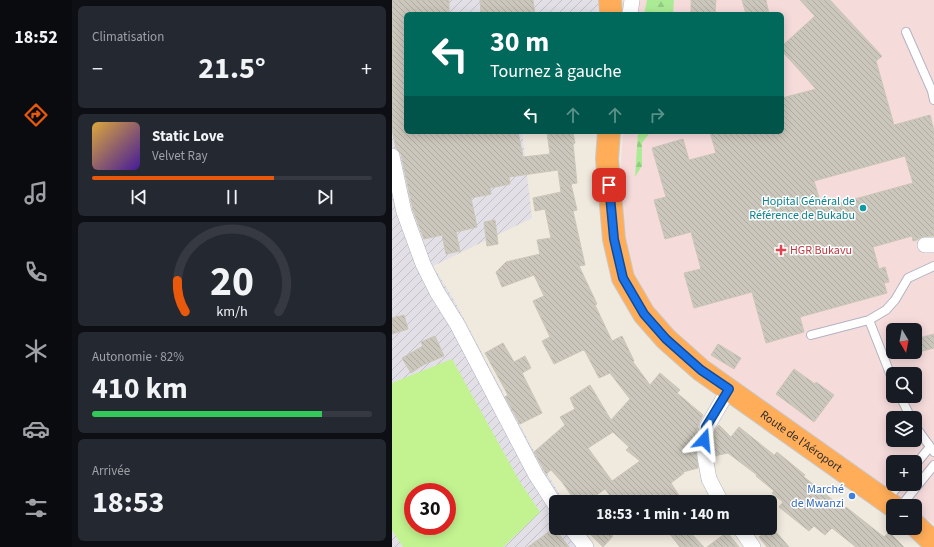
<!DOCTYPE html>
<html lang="fr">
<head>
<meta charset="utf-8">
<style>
	body { margin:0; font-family:"Source Sans 3",sans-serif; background:#242831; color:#f1f3f6; height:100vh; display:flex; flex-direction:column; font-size:15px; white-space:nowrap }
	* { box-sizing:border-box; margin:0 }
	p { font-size:13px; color:#9ea1a6 }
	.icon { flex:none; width:22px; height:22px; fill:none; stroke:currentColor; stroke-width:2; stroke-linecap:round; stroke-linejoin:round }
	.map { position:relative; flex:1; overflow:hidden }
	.drawer { display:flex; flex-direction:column; gap:6px; padding:6px; background:#0d0f14; width:320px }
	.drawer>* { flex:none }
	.guide { position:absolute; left:12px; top:12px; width:380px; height:122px; border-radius:6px; box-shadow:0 2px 10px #0003; background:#00695c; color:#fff; overflow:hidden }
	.needle { width:26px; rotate:170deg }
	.controls { position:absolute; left:494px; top:323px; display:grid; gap:8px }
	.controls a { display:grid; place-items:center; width:36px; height:36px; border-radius:6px; background:#171b24; box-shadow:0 2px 10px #0003; font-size:20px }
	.speed { position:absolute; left:12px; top:483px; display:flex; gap:8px; font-size:20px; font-weight:700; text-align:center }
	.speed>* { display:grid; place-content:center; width:52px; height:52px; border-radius:50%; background:#171b24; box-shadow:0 2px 10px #0003; line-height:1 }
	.speed .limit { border:6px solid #d22; background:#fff; color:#111 }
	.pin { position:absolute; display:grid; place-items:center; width:34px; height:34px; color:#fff; margin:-17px; border-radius:8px; box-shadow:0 2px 6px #0006 }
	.me { position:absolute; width:44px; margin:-22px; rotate:18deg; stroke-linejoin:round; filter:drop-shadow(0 0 3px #0008) }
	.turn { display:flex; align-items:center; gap:14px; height:84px; padding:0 20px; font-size:18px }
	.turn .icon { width:52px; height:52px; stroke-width:2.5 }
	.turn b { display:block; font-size:28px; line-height:34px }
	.lanes { display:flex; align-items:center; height:38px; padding:0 20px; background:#0003; justify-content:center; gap:20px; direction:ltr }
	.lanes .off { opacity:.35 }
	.big { font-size:30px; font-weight:700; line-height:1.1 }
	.drawer .tile { flex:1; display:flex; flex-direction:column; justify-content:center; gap:6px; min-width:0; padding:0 14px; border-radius:6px; background:#242831 }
	.drawer .dial { align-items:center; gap:0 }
	.dial svg { height:104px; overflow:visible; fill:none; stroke:#363941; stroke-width:7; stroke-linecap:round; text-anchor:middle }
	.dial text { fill:#f1f3f6; stroke:none }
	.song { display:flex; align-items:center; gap:12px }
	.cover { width:48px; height:48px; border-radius:6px; background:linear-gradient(135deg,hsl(40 70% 55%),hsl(260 70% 35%)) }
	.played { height:4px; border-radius:2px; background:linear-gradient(90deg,#ea580c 65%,#363941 65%) }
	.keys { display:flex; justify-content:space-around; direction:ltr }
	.heat { display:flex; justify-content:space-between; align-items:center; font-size:22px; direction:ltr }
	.charge { height:6px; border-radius:3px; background:linear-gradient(90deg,#34c759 82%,#363941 0) }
	.trip { position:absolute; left:157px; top:495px; width:228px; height:40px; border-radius:6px; background:#171b24; box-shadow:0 2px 10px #0003; font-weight:700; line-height:40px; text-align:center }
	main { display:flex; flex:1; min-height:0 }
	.dock { display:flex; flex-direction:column; width:72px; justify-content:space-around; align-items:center; background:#090b0e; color:#9ea1a6 }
	.dock .icon { width:28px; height:28px }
	.dock .current { color:#ea580c }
	.dock b { font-size:18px; color:#f1f3f6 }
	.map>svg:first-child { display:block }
</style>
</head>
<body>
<main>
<nav class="dock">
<b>18:52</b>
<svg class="icon current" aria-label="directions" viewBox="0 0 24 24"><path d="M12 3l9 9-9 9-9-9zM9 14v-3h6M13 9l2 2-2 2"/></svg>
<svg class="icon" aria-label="music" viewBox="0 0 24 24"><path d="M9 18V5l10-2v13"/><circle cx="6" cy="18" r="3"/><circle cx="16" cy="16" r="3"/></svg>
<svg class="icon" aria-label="phone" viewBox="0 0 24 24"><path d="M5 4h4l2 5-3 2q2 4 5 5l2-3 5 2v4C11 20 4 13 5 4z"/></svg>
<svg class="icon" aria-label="climate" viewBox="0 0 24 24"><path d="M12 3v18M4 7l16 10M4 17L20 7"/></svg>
<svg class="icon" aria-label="car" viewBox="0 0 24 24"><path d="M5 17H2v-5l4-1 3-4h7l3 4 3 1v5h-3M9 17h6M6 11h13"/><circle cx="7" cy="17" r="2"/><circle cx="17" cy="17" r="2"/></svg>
<svg class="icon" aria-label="filters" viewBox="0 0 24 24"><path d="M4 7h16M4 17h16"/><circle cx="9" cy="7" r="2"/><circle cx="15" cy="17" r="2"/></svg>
</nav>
<section class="drawer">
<div class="tile"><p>Climatisation</p>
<div class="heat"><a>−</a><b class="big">21.5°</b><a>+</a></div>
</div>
<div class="tile">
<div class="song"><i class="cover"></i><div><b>Static Love</b><p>Velvet Ray</p></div></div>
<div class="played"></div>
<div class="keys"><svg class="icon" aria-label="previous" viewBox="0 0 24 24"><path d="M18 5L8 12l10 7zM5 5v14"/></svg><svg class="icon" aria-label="pause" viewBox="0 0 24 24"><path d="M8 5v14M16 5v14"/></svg><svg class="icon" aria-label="next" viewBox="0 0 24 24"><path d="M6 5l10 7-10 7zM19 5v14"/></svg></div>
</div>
<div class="tile dial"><svg viewBox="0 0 100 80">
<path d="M14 69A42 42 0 1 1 86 69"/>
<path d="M14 69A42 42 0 0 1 8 45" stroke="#ea580c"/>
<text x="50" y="56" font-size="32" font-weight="700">20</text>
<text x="50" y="72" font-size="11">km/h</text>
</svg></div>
<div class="tile"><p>Autonomie · 82%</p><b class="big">410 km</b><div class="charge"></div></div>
<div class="tile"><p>Arrivée</p><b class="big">18:53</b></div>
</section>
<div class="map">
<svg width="542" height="547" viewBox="0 0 542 547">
	<defs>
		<pattern id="industrial-furrows" width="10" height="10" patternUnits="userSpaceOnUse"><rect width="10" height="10" fill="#e2dfe7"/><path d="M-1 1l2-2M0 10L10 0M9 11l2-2" fill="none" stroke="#c2c0c6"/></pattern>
		<pattern id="forest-firs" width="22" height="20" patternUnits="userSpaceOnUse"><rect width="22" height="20" fill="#aceb95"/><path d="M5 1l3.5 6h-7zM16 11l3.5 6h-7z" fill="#94ca81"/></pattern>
		<pattern id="building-back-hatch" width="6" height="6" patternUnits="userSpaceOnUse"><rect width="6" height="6" fill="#cbc7bc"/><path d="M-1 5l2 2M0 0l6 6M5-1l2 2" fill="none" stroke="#afaba2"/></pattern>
	</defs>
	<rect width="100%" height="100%" fill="#efe9de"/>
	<path fill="url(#industrial-furrows)" fill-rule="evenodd" d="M0,0H207L205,14H14V132H130L140,218L41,266L62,300L138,444L172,502H164V528H189L203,547H0ZM21,492H55V526H21Z"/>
	<path fill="#f6dbdb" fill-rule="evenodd" d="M239,0H542V524L523,511V506H516L456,465L282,337L256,299L240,268L233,232L228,180L231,132H390V14H238ZM501,330H523V352H501ZM501,374H523V396H501ZM501,418H523V440H501ZM501,462H523V484H501Z"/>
	<path fill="url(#forest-firs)" d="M255,0H282L281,14H252Z
		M246,132H258L250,143V166L243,177Z"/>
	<path fill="#c2f390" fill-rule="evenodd" d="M60,359L128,482L148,512L111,547H11L0,530V383ZM21,492H55V526H21Z"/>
	<path fill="url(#building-back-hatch)" stroke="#cbc6b7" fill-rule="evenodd" d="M0,0H57V14H14V132H126L131,157L158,154L155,132H181L183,143L181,144L185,183L179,184L185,210L181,211L193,265L187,266L205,304L203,305L220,341L230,336L242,361L241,362L258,385L268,373L288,390L285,393L311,415L306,425L303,438L306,468L291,472L292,473L279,483L291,502H259L253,494L242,502H223L213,489L195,502H184L170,482L159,470L154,474L152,470L142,452L173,425L168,417L183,409L178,398L198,385L219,420L238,399L218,373L207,378L193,351L191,350L162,364L150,341L158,337L141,301L152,296L142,275L110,287L104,272L114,262L148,254L145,240L159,238L153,209L143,211L141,198L169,192L166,170L117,177L118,184L98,188L99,194L79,198L85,227L64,232L68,251L54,254L50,235L32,239L21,210L9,154L4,148L0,129ZM221,432L237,447L234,450L248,461L220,481L196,448Z
		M88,0H141L143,14H89Z
		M299,0H324L323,14H299Z
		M350,0H374L377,14H354Z
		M408,0H438L490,56L484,61L502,125L538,115L542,131V236L529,237L525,240L521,241L520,236L481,247L487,269L493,267L497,282L492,283L495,293L408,317L412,332L374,343L360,292L302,308L292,273L309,269L299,232L273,239L262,200L274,197L260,148L291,139L297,160L324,153L318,132H390V98L424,89L390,51V46L423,16ZM513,156L521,183L430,208L422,181Z
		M103,220L106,244L95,246L92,222Z
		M12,315L16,329L0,334V318Z
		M542,334V348L523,353V339Z
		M43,336L52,356L31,365L19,373L10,358L31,346L29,342Z
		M111,343L122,362L133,356L139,368L130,373L150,413L128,424L113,397L116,395L93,353Z
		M326,344L349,358L342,369L319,355Z
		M402,369L423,384L424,382L442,395L422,422L384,394Z
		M327,425L339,437L347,427L382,455L385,452L413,475L411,476L453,510L454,507L492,537L497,532L512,547H464L440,528L433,535L422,526L417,531L387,507L391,502L380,493L382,491L364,476L365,475L336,453L322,456L321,441L323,430Z
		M380,527L397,547H375L367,537Z
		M162,528L177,547H136Z
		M192,528H213L221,536L211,547Z
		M273,528H294L312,547H288Z
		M335,532L347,547H315Z"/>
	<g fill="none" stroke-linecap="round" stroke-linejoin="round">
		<defs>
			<path id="lane" d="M514,32L540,91L542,100
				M477,320L494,310L503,300L516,278L542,266
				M419,335L477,320L501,381
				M508,396L519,418
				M523,426L542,452
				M523,465L538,447
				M494,500L508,484
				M509,506L542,465"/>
			<path id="street" d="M238,14L240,0
				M0,156L12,212L31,264L45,292L65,324L144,475L164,506
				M533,245H542
				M329,502L317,479L313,457L312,440L315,427L337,389
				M179,528L194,547
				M348,528L361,547"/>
			<g id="highway">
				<path d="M218,0L219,14"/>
				<path id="s1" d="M217,132L215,159L222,239L231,278L252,314L274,339L309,370L501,506"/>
				<path d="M523,525L542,543"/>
			</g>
		</defs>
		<use href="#lane" stroke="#b2b3c1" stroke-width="10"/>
		<use href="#street" stroke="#b2b3c1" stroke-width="16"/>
		<use href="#highway" stroke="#c8c8c8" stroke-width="24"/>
		<use href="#lane" stroke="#fff" stroke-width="8"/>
		<use href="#street" stroke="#fff" stroke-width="15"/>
		<use href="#highway" stroke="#ffad59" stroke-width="22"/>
	</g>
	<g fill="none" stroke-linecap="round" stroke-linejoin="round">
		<defs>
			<path id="route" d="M217,185L222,239L231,278L252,314L274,339L309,370L337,389L314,427L312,440"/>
		</defs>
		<use href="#route" stroke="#114b97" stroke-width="10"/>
		<use href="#route" stroke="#1a73e8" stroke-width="7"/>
	</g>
	<circle fill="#0f9aa8" stroke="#fff" stroke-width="1.5" cx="471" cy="208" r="4"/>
	<path fill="#e0444e" stroke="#fff" stroke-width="1.5" d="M387 244h4v4h4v4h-4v4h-4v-4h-4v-4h4z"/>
	<circle fill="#3f7fe0" stroke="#fff" stroke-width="1.5" cx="460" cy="496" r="4"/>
	<g text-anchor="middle" stroke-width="3" stroke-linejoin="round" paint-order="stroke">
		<g font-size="12" fill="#0d838f" stroke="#fff" text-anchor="end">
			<text x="463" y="205">Hopital Général de<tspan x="463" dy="14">Référence de Bukabu</tspan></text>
		</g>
		<g font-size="12" fill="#be3a42" stroke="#fff" text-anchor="start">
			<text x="398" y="254">HGR Bukavu</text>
		</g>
		<g font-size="12" fill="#2d2d2d" stroke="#fff">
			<text dy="4" stroke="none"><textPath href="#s1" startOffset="392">Route de l'Aéroport</textPath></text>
		</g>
		<g font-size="12" fill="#366cbe" stroke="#fff" text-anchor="end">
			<text x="452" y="493">Marché<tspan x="452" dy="14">de Mwanzi</tspan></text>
		</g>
	</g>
</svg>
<div class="controls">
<a><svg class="needle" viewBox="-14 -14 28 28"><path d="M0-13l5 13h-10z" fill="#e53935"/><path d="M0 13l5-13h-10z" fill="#9ea1a6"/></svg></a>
<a><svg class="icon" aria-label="search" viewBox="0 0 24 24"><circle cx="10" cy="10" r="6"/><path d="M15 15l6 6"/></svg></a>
<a><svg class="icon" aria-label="layers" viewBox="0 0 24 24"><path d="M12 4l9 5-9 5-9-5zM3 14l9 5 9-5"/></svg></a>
<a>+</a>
<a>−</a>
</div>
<div class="speed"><div class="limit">30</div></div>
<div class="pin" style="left:217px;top:185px;background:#d93025"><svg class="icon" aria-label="arrive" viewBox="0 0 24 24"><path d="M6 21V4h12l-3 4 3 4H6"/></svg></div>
<svg class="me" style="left:312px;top:440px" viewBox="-20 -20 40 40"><path d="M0-17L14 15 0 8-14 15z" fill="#1a73e8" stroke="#fff" stroke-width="4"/></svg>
<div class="trip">18:53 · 1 min · 140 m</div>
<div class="guide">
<div class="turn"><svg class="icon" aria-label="left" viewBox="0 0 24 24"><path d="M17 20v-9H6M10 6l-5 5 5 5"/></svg><div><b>30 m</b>Tournez à gauche</div></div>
<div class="lanes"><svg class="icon" aria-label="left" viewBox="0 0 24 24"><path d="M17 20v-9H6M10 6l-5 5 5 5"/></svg><svg class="icon off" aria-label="ahead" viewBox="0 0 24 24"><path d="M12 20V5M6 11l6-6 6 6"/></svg><svg class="icon off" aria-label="ahead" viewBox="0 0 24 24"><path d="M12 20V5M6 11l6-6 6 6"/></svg><svg class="icon off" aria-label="right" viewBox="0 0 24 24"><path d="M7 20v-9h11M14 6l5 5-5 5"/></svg></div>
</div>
</div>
</main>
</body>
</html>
